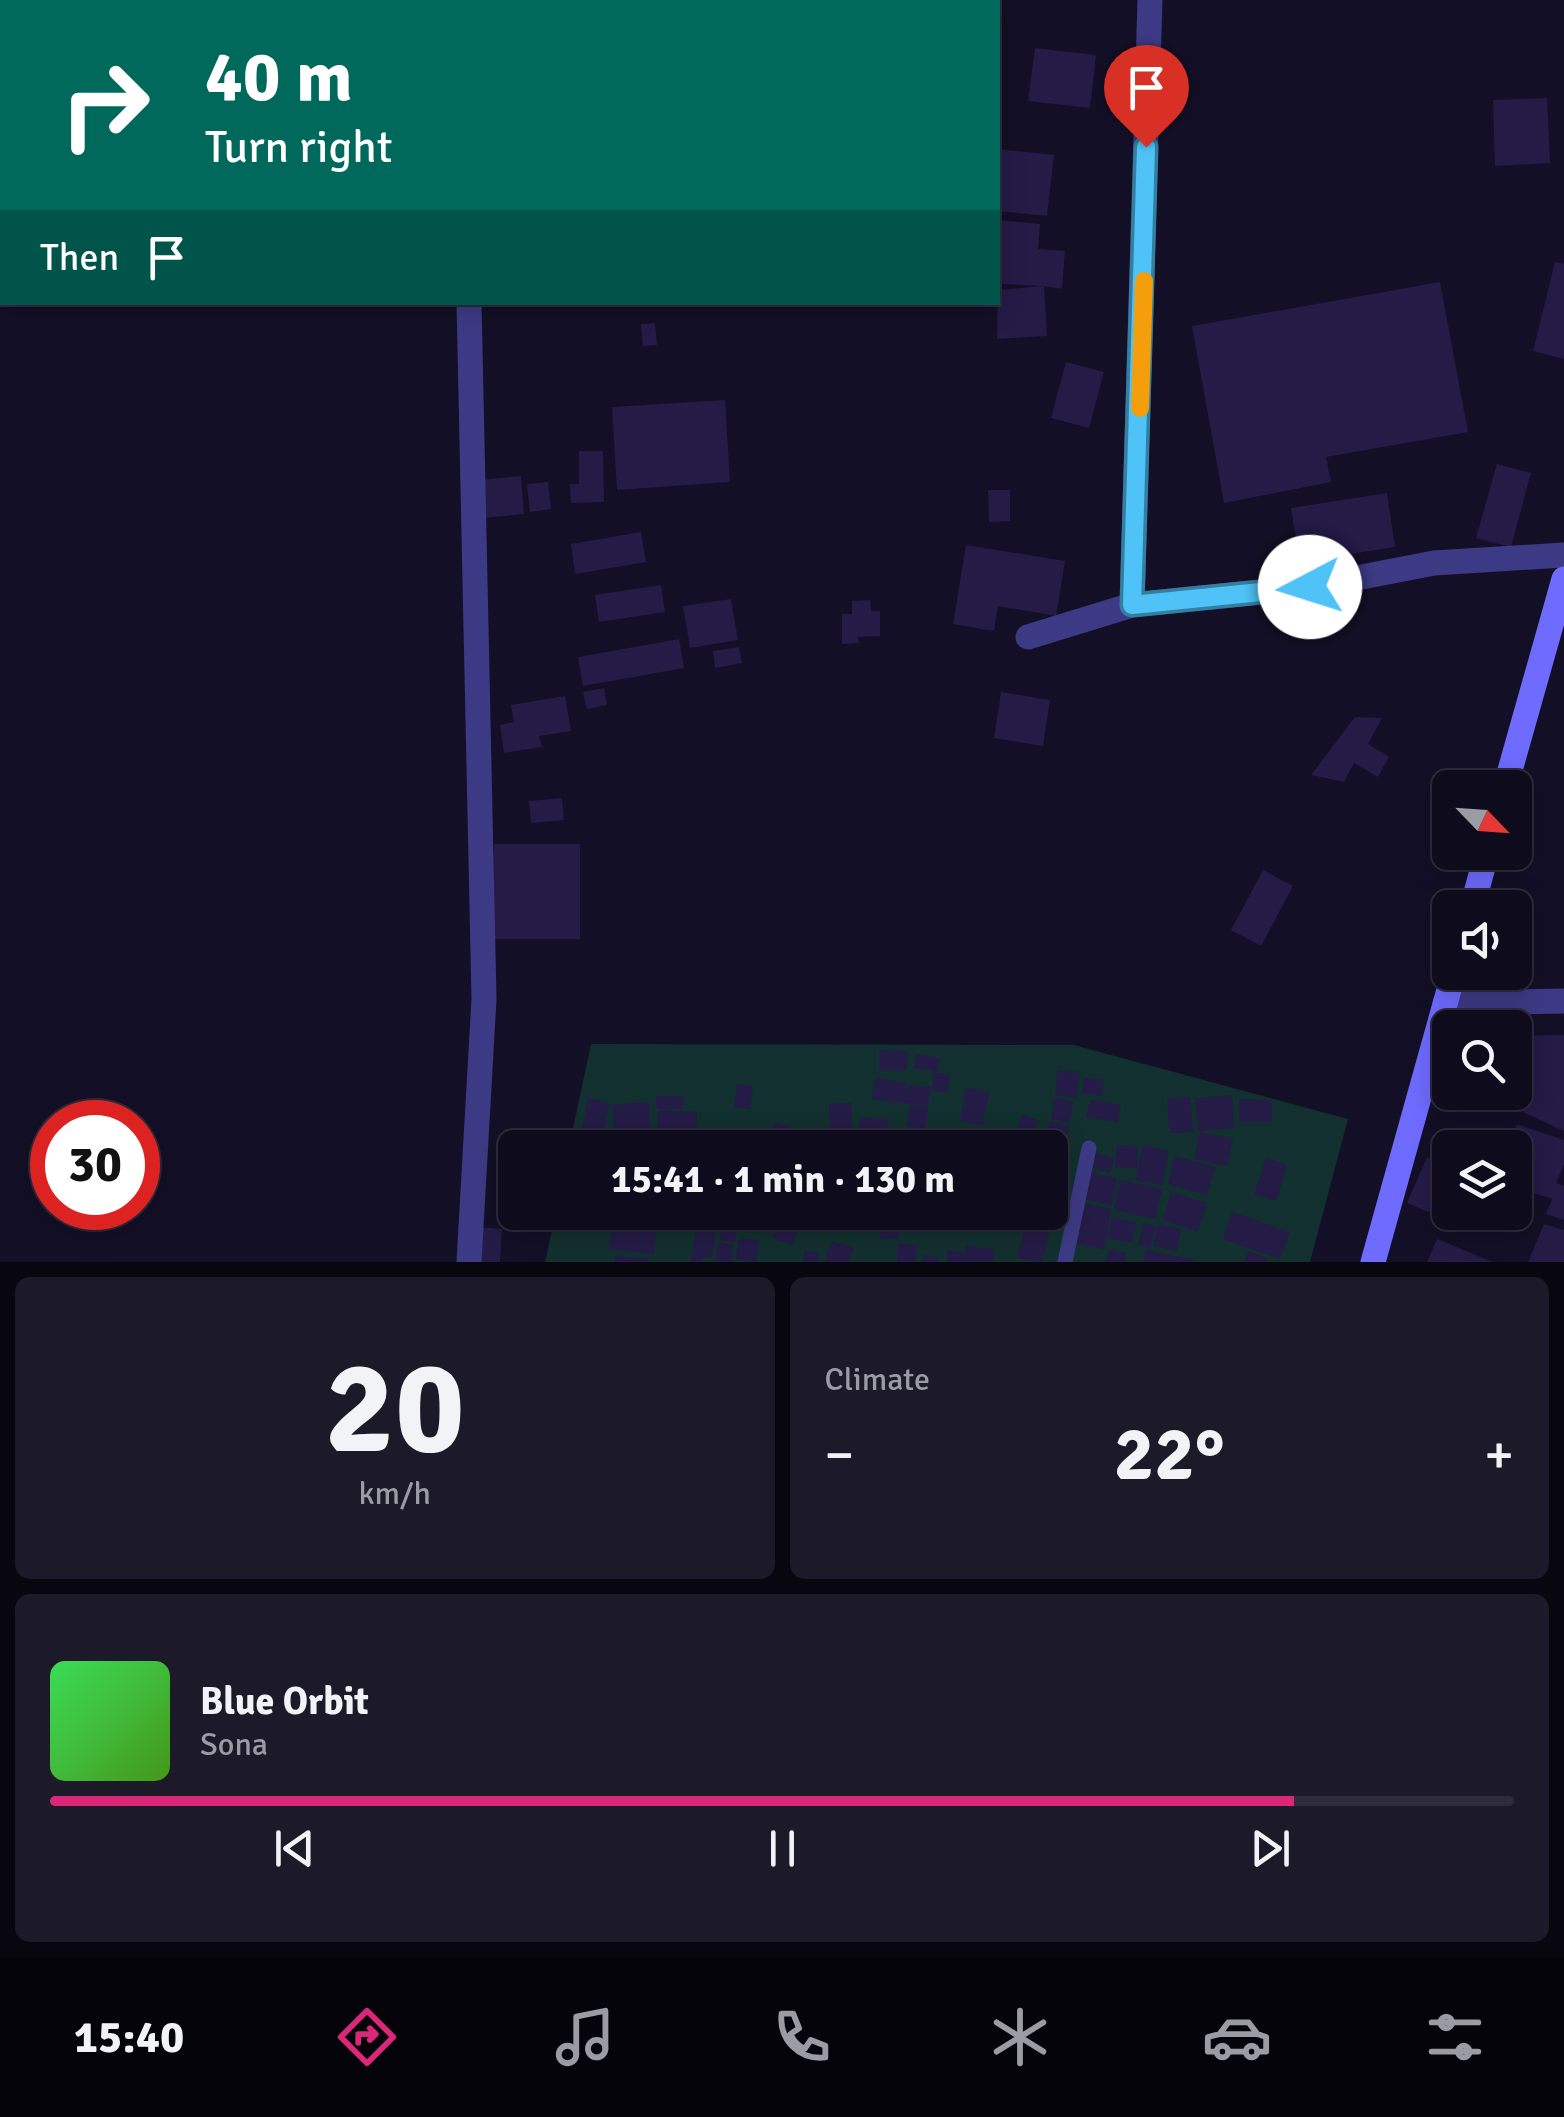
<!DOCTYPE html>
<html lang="en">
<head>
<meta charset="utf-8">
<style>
	body { margin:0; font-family:Signika,sans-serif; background:#1c1929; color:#f1f3f6; height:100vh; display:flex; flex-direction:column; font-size:38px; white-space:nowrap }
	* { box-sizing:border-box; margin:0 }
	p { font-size:32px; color:#9b9ba3 }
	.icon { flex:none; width:55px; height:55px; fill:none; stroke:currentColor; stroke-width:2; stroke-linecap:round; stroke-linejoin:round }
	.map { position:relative; height:1262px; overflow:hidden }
	.details { display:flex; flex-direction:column; gap:15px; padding:15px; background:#08060f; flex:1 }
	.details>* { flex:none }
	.top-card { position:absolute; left:0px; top:0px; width:1000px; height:305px; box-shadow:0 5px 25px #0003,0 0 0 2px #2e2b3b; background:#00695c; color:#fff; overflow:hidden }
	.needle { width:65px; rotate:115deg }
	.controls { position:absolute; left:1432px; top:770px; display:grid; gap:20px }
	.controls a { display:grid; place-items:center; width:100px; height:100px; border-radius:15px; background:#0e0b1c; box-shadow:0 5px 25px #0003,0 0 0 2px #2e2b3b; font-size:50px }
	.speed { position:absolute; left:30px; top:1100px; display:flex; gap:20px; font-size:50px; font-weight:700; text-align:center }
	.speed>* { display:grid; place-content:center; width:130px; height:130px; border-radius:50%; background:#0e0b1c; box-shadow:0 5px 25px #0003,0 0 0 2px #2e2b3b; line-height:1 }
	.speed .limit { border:15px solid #d22; background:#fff; color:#111 }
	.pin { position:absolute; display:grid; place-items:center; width:85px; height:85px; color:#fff; margin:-102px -42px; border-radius:50% 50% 50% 0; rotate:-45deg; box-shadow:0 0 10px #0007 }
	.pin .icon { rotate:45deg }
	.me { position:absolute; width:110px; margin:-55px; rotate:265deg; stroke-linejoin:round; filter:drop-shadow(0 0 8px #0008) }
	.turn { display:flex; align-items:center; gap:35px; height:210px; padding:0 40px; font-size:45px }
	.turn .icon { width:130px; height:130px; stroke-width:2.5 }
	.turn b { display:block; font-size:70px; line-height:85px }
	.then { display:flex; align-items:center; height:95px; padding:0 40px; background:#0003; gap:20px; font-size:38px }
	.big { font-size:75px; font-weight:700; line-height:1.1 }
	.details .tile { flex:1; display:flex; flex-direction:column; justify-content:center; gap:15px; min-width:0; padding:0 35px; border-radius:15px; background:#1c1929 }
	.details .dial { align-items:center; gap:0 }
	.dial b { font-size:130px; line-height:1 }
	.song { display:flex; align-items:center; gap:30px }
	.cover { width:120px; height:120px; border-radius:15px; background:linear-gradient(135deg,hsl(130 70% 55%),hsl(100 70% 35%)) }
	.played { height:10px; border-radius:5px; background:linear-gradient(90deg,#db2777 85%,#2e2b3b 85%) }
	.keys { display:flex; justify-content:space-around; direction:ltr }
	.heat { display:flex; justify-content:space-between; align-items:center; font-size:55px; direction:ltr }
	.details .tiles { flex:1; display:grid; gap:15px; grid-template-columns:1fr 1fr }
	.tile:last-child { grid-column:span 2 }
	.trip { position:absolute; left:498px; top:1130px; width:570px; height:100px; border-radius:15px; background:#0e0b1c; box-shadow:0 5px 25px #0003,0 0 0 2px #2e2b3b; font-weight:700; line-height:100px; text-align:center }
	.tabs { display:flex; height:160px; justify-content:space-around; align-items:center; background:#06040b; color:#9b9ba3 }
	.tabs .icon { width:70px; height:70px }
	.tabs .on { color:#db2777 }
	.tabs b { font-size:45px; color:#f1f3f6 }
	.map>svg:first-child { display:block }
</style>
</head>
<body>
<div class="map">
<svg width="1564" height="1262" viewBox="0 0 1564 1262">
	<rect width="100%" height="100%" fill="#130f26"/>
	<path fill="#12302f" d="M591,1044L1074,1045L1348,1119L1310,1262H545L556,1213L1050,1212V1148L569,1147Z"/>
	<path fill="#241b47" d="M1035,48L1096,55L1090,108L1028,101Z
		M1547,98L1550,163L1495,166L1493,100Z
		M998,149L1054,155L1047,216L998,211Z
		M998,220L1040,224L1038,249L1065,251L1062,289L1044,286L1047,336L997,339L998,290L1044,286L998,284Z
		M1555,262L1564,264V359L1533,351Z
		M1440,282L1468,432L1326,457L1331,482L1224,503L1192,326Z
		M655,323L657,345L643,346L641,324Z
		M1066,362L1104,372L1089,428L1051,418Z
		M725,400L730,482L617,490L612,407Z
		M579,451H603L604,502L571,503L570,484H579Z
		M1497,464L1531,473L1511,547L1476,538Z
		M521,476L524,514L484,518L480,480Z
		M548,482L551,509L530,512L527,484Z
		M988,490H1010V521L989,522Z
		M1387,493L1395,547L1300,562L1291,508Z
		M641,532L646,562L575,574L571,544Z
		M966,545L1065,561L1056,616L998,606L994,631L953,624Z
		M661,585L665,612L599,622L595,595Z
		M731,599L738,640L690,648L683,606Z
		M870,600L871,611H880V636L858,637L859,643L842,644V614H852V601Z
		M679,639L684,668L583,686L578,657Z
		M739,647L742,663L715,668L713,651Z
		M604,688L607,705L587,709L583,692Z
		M1001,692L1050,700L1043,746L994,738Z
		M565,696L571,731L539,736L542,747L504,753L500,725L514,722L511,705Z
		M1355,717L1382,718L1368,744L1389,757L1378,777L1354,763L1344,782L1311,775Z
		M562,798L564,820L531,823L529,801Z
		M494,844H580V939H493Z
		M1263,870L1293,886L1261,946L1231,930Z
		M1564,1035V1131L1480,1092H1515V1036Z
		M879,1050L908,1051L907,1070H879Z
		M916,1054L940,1058L937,1073L950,1074L948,1092L932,1091L934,1071L914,1068Z
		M1058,1070L1079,1072L1077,1098L1055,1095Z
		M1084,1077L1103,1080L1102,1096L1082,1093Z
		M875,1078L906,1082L904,1096L907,1085L931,1087L928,1105L872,1100Z
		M737,1084L753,1086L750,1109L734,1107Z
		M966,1088L989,1092L983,1125L960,1121Z
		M1232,1095L1234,1128L1198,1131L1195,1098Z
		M656,1096H683V1109H656Z
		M1190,1097L1193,1132L1170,1133L1167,1099Z
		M588,1098L610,1103L602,1140L581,1136Z
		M1055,1098L1073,1102L1069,1123L1051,1119Z
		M1239,1099L1272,1100V1122H1239Z
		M1090,1100L1121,1105L1118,1122L1086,1117Z
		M649,1102L652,1148H608V1139H615L612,1105Z
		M851,1103L852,1136L830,1137L829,1104Z
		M910,1104L928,1106L925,1129L907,1126Z
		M658,1110L697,1112L696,1139L657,1138Z
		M1022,1114L1038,1120L1033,1132L1018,1126Z
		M860,1117L888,1119L886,1146L858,1144Z
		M1050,1121L1070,1127L1064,1143L1045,1137Z
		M774,1122L792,1127L786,1148H767Z
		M1517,1124L1564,1140V1164L1556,1183L1564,1186V1220L1546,1214L1552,1199L1515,1187V1148H1509Z
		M954,1128L961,1129L957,1148H949Z
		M1017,1131L1039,1134L1038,1148H1015Z
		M889,1132L908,1134L906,1148H888Z
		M1200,1132L1233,1139L1227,1166L1194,1159Z
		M991,1133L1009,1134L1008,1148H989Z
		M836,1139H853V1148H836Z
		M1045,1143L1063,1148L1060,1158L1050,1156Z
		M1117,1145L1138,1146L1137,1168L1115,1167Z
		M1143,1145L1169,1150L1162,1185L1136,1180Z
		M1092,1152L1114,1158L1110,1173L1088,1166Z
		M1175,1156L1215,1167L1207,1195L1168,1184Z
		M1427,1157L1450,1166V1212H1458L1454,1223L1407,1203Z
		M1266,1158L1287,1165L1276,1201L1254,1195Z
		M1085,1172L1117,1178L1112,1205L1081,1198Z
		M1050,1174L1057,1175L1054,1194L1050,1193Z
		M1120,1180L1162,1189L1155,1219L1114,1210Z
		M1171,1192L1207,1203L1198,1232L1163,1220Z
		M1515,1194L1524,1197L1515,1218Z
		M1079,1202L1111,1209L1104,1249L1071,1243Z
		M625,1212H657V1222L625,1223Z
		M723,1212H740L739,1219L722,1217Z
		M848,1212H878L877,1231L847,1229Z
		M882,1212H900L898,1239L880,1238Z
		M973,1212H1000L996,1231L971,1227Z
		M1004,1212H1020L1016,1226L1001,1222Z
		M1232,1212L1290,1232L1280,1259L1223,1239Z
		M780,1216L800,1223L792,1245L772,1238Z
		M1112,1217L1136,1222L1132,1243L1107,1238Z
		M723,1220L738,1222L735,1242L720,1240Z
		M1143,1223L1156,1226L1150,1248L1138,1245Z
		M612,1224L656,1229L654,1254L609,1249Z
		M1158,1224L1181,1229L1177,1251L1153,1246Z
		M1544,1224L1564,1230V1262H1528Z
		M476,1227L502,1229L500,1262H473Z
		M1025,1227L1049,1233L1042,1262L1017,1258Z
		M696,1230L716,1233L712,1258L703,1256L702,1262H691Z
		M739,1238L759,1240L756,1262L736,1259Z
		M1437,1239L1493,1262H1427Z
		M831,1241L854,1248L849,1262H825Z
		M718,1242L734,1245L731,1262L716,1261Z
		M898,1243L917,1245L916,1262H897Z
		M966,1245L995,1250L993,1262H947L948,1250L965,1253Z
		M1109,1249L1127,1253L1124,1262H1106Z
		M805,1250L819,1253L818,1262H803Z
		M1146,1250L1195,1260V1262H1143Z
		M1249,1251L1268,1259L1266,1262H1244Z
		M924,1255L939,1258L938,1262H922Z
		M615,1256L648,1259L647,1262H615Z"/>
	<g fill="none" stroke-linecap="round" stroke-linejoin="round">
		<path stroke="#3d3a85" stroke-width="15" d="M1065,1262L1089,1148"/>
		<path stroke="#3d3a85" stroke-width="25" d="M463,0V2
			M1132,605L1150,0
			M1028,637L1132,605L1310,587L1434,563L1564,555
			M1445,1003L1564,1001
			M469,1262L484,999L469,302"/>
		<path stroke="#6f6bff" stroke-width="25" d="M1505,788L1564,579
			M1472,908L1487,852
			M1373,1262L1454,972"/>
	</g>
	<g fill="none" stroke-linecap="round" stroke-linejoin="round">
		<defs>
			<path id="route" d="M1146,147L1132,605L1310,587"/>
		</defs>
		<use href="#route" stroke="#337fa1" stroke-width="25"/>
		<use href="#route" stroke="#4fc3f7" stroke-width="18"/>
		<path stroke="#f59e0b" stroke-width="18" d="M1140,408L1144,281"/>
	</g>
</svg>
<div class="controls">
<a><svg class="needle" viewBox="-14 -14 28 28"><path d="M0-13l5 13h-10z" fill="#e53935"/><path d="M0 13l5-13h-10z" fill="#9b9ba3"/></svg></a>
<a><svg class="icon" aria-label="sound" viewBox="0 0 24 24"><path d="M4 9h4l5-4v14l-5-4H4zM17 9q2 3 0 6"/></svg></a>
<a><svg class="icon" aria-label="search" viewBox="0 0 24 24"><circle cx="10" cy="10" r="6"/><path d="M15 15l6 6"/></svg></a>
<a><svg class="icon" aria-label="layers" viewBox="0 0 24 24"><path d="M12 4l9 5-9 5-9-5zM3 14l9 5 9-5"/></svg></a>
</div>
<div class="speed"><div class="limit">30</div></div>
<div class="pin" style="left:1146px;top:147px;background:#d93025"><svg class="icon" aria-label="arrive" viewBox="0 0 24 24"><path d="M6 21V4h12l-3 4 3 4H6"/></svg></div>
<svg class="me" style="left:1310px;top:587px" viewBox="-20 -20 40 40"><circle r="19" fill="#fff"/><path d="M0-13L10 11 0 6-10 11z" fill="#4fc3f7"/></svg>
<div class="trip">15:41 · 1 min · 130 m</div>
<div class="top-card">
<div class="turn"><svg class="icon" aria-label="right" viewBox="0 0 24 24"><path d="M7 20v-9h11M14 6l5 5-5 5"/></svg><div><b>40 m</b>Turn right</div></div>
<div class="then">Then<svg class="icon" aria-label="arrive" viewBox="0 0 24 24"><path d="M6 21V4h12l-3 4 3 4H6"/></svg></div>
</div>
</div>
<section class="details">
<div class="tiles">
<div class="tile dial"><b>20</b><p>km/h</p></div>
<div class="tile"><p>Climate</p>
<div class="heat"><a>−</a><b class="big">22°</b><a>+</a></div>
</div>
<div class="tile">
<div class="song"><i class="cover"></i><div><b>Blue Orbit</b><p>Sona</p></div></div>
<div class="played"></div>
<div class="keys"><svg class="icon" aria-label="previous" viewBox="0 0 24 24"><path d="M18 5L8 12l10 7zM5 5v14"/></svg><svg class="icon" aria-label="pause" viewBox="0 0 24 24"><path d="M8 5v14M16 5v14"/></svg><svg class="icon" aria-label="next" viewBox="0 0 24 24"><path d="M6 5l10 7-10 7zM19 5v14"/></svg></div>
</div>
</div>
</section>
<nav class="tabs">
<b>15:40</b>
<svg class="icon on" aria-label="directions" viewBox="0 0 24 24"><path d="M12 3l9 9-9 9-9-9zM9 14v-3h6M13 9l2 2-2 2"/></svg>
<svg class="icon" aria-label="music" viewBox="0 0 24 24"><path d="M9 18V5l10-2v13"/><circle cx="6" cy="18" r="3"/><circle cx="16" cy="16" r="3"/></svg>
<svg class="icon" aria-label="phone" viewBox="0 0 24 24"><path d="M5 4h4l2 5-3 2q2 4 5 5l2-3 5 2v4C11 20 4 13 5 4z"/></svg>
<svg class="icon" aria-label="climate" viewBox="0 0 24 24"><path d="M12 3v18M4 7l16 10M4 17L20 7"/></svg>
<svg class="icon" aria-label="car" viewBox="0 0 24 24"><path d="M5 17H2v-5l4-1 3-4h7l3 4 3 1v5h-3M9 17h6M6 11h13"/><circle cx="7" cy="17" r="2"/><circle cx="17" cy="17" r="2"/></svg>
<svg class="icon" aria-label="filters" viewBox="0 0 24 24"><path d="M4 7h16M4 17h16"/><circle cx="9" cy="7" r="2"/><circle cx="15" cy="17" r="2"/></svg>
</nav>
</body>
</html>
